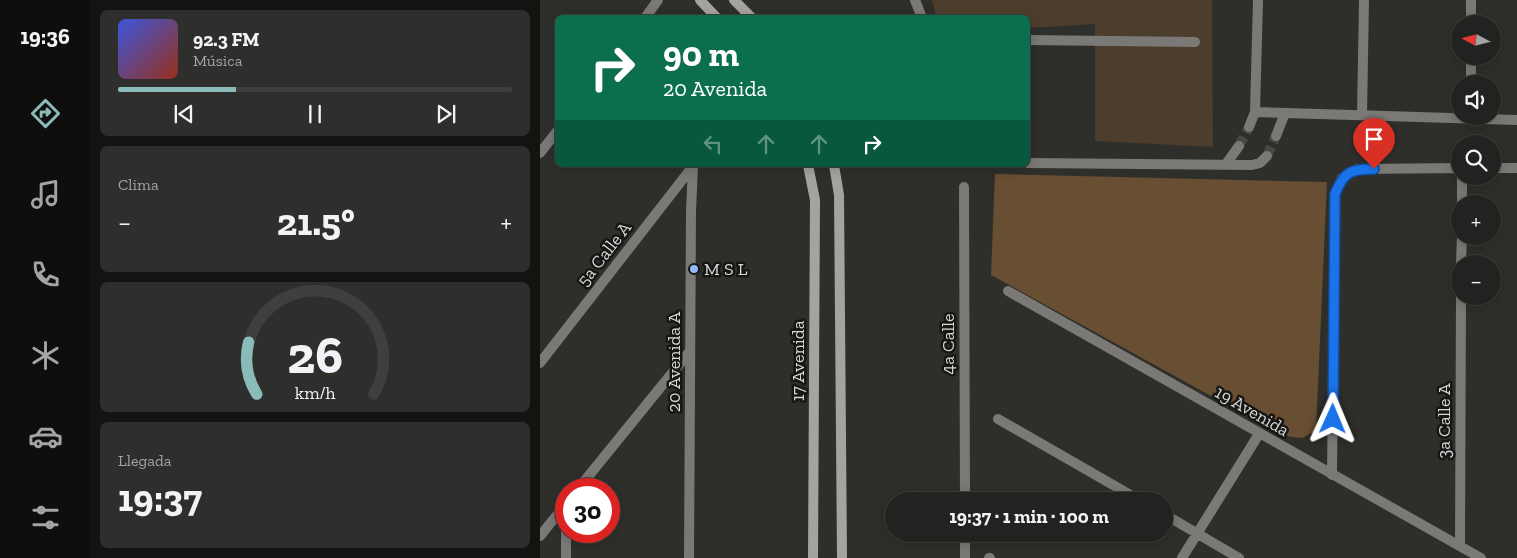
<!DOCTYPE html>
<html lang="es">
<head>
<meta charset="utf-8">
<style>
	body { margin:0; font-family:"Zilla Slab",serif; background:#2e2f2d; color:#f1f3f6; height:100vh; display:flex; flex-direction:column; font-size:19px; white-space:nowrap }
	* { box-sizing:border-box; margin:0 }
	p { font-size:16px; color:#a2a4a5 }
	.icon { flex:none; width:28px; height:28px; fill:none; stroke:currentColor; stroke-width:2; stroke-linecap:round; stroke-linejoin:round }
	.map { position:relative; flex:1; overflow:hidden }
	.side { display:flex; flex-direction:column; gap:10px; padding:10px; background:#131312; width:450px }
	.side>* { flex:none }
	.hud { position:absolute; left:15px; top:15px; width:475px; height:152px; border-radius:8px; box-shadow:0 2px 12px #0003,0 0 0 1px #3f403e; background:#0b6e4f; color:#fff; overflow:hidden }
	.needle { width:32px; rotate:277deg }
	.controls { position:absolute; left:911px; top:15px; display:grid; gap:10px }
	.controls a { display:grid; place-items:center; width:50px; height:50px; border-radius:50%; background:#222320; box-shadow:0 2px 12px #0003,0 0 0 1px #3f403e; font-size:25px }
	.speed { position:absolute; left:15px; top:478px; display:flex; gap:10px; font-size:25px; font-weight:700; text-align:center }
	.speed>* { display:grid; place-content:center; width:65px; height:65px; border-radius:50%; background:#222320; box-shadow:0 2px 12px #0003,0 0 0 1px #3f403e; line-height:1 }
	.speed .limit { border:8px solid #d22; background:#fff; color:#111 }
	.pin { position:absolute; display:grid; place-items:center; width:42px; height:42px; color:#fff; margin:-51px -21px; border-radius:50% 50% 50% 0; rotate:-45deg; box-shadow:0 0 5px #0007 }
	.pin .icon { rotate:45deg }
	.me { position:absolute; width:55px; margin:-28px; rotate:1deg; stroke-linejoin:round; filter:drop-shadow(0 0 4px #0008) }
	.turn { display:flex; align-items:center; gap:18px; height:105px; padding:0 25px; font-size:22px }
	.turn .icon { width:65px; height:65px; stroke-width:2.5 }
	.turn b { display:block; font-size:35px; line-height:42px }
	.lanes { display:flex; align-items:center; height:48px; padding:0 25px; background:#0003; justify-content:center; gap:25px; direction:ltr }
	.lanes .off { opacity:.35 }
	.big { font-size:38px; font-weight:700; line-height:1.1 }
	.side .widget { flex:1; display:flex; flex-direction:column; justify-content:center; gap:8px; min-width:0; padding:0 18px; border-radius:8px; background:#2e2f2d }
	.side .dial { align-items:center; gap:0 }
	.dial svg { height:130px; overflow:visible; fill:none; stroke:#3f403e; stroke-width:7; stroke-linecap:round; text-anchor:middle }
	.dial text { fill:#f1f3f6; stroke:none }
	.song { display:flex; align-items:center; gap:15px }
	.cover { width:60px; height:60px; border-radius:8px; background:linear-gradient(135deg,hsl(230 70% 55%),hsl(10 70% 35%)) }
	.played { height:5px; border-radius:2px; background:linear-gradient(90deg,#8bbbb9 30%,#3f403e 30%) }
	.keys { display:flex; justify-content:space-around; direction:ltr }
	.heat { display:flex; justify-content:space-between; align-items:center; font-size:28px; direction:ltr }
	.trip { position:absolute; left:345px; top:492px; width:288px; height:50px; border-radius:25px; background:#222320; box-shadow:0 2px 12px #0003,0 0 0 1px #3f403e; font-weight:700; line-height:50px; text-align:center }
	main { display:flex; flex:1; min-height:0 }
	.menu { display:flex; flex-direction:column; width:90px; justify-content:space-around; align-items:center; background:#0e0e0d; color:#a2a4a5 }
	.menu .icon { width:35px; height:35px }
	.menu .current { color:#8bbbb9 }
	.menu b { font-size:22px; color:#f1f3f6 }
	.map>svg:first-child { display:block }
</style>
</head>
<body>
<main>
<nav class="menu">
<b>19:36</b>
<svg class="icon current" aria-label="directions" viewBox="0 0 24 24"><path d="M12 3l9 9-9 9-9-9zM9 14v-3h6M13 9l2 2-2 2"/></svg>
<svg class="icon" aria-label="music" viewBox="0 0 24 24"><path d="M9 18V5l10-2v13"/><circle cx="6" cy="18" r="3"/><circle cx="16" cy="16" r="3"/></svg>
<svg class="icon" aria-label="phone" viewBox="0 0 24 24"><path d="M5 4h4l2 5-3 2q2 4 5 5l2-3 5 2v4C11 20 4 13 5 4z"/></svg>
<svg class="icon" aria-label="climate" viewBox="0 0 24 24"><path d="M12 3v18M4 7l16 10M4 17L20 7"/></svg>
<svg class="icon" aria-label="car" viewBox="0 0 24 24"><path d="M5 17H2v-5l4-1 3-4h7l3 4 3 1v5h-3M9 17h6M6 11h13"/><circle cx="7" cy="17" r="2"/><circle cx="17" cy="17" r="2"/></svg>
<svg class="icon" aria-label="filters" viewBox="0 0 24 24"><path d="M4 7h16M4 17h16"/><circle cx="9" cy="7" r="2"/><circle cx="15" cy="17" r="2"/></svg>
</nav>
<section class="side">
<div class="widget">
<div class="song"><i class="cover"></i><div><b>92.3 FM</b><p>Música</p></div></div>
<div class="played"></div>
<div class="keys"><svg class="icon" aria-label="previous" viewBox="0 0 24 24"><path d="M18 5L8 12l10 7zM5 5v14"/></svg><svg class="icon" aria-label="pause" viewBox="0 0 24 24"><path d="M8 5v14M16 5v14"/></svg><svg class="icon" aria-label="next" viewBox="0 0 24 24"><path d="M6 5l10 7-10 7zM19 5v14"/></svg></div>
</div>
<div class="widget"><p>Clima</p>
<div class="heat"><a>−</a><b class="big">21.5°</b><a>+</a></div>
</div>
<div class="widget dial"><svg viewBox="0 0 100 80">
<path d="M14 69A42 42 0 1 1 86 69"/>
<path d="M14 69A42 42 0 0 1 9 37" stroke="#8bbbb9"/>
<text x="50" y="56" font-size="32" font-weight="700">26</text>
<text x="50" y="72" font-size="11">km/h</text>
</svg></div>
<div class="widget"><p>Llegada</p><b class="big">19:37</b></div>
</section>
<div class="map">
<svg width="977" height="558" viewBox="0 0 977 558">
	<rect width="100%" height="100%" fill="#2e2f2a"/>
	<path fill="#4d3d2d" d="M392,0H672L673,147L555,141V24L488,28V18L396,17Z"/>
	<path fill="#684e33" d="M455,174L787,182L776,430L763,438L744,436L451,275Z"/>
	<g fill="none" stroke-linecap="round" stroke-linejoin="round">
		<path stroke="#474844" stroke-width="10" stroke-dasharray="10 5" stroke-linecap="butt" d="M699,146L709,127
			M727,156L736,136"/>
		<path stroke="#7a7976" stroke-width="10" d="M375,0L382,18
			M105,18L118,0
			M931,24V0
			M488,40L655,42
			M931,84V56
			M715,112L977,120
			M822,115L824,0
			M709,127L715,112L718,0
			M736,136L745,113
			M0,153L18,130
			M488,163L712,165L720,163L727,156
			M686,164L699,146
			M952,168H977
			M424,187L425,501
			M922,204V176
			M921,264L922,236
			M468,291L941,558
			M0,363L153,166
			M458,419L601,501
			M792,475L795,194L802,178L817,169L920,168
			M38,489L150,351
			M26,504V558
			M624,514L699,558
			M425,534V558
			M0,536L26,504
			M920,546L921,296
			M149,558L151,211L153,166
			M449,558H450
			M642,558L719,434"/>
		<path stroke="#a4a39f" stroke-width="10" d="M160,0L177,18
			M194,0L212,18
			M268,165L275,200L273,558
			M294,165L299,195L302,558"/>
	</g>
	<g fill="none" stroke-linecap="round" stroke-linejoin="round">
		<defs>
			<path id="route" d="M793,419L795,194C804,172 810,169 834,169"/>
		</defs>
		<use href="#route" stroke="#114b97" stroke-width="12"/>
		<use href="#route" stroke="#1a73e8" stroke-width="9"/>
	</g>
	<circle fill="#94b7fd" stroke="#161715" stroke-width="2" cx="154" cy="269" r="5"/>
	<g text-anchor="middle" stroke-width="5" stroke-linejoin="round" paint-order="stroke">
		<g font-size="18" fill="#d7d8d5" stroke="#161715">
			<text transform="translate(64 254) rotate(-52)" y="6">5a Calle A</text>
			<text transform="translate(408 344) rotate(-90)" y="6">4a Calle</text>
			<text transform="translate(258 361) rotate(-90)" y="6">17 Avenida</text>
			<text transform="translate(134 362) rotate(-90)" y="6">20 Avenida A</text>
			<text transform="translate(712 411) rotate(30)" y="6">19 Avenida</text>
			<text transform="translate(904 421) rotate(-90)" y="6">3a Calle A</text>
		</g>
		<g font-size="18" fill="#d7d8d5" stroke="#161715" text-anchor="start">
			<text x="164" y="275">M S L</text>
		</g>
	</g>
</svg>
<div class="controls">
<a><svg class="needle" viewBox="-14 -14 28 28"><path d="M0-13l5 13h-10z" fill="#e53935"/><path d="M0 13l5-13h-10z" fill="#a2a4a5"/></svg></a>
<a><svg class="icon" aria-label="sound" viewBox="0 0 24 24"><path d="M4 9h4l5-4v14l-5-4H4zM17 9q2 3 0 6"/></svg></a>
<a><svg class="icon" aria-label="search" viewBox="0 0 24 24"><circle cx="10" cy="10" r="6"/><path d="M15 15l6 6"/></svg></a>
<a>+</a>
<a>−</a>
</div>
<div class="speed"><div class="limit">30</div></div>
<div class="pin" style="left:834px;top:169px;background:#d93025"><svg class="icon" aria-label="arrive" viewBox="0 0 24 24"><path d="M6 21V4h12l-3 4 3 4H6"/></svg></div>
<svg class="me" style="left:793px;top:419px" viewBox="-20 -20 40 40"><path d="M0-17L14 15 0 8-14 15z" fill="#1a73e8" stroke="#fff" stroke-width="4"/></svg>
<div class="trip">19:37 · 1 min · 100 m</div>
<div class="hud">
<div class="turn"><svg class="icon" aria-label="right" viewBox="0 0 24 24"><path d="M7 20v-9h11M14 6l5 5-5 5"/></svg><div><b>90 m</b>20 Avenida</div></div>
<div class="lanes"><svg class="icon off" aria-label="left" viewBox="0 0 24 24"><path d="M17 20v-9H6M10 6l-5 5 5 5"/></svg><svg class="icon off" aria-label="ahead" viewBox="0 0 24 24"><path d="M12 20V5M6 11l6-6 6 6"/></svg><svg class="icon off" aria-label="ahead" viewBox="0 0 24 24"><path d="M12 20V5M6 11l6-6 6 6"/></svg><svg class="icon" aria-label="right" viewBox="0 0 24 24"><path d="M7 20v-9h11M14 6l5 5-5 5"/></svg></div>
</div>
</div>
</main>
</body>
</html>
